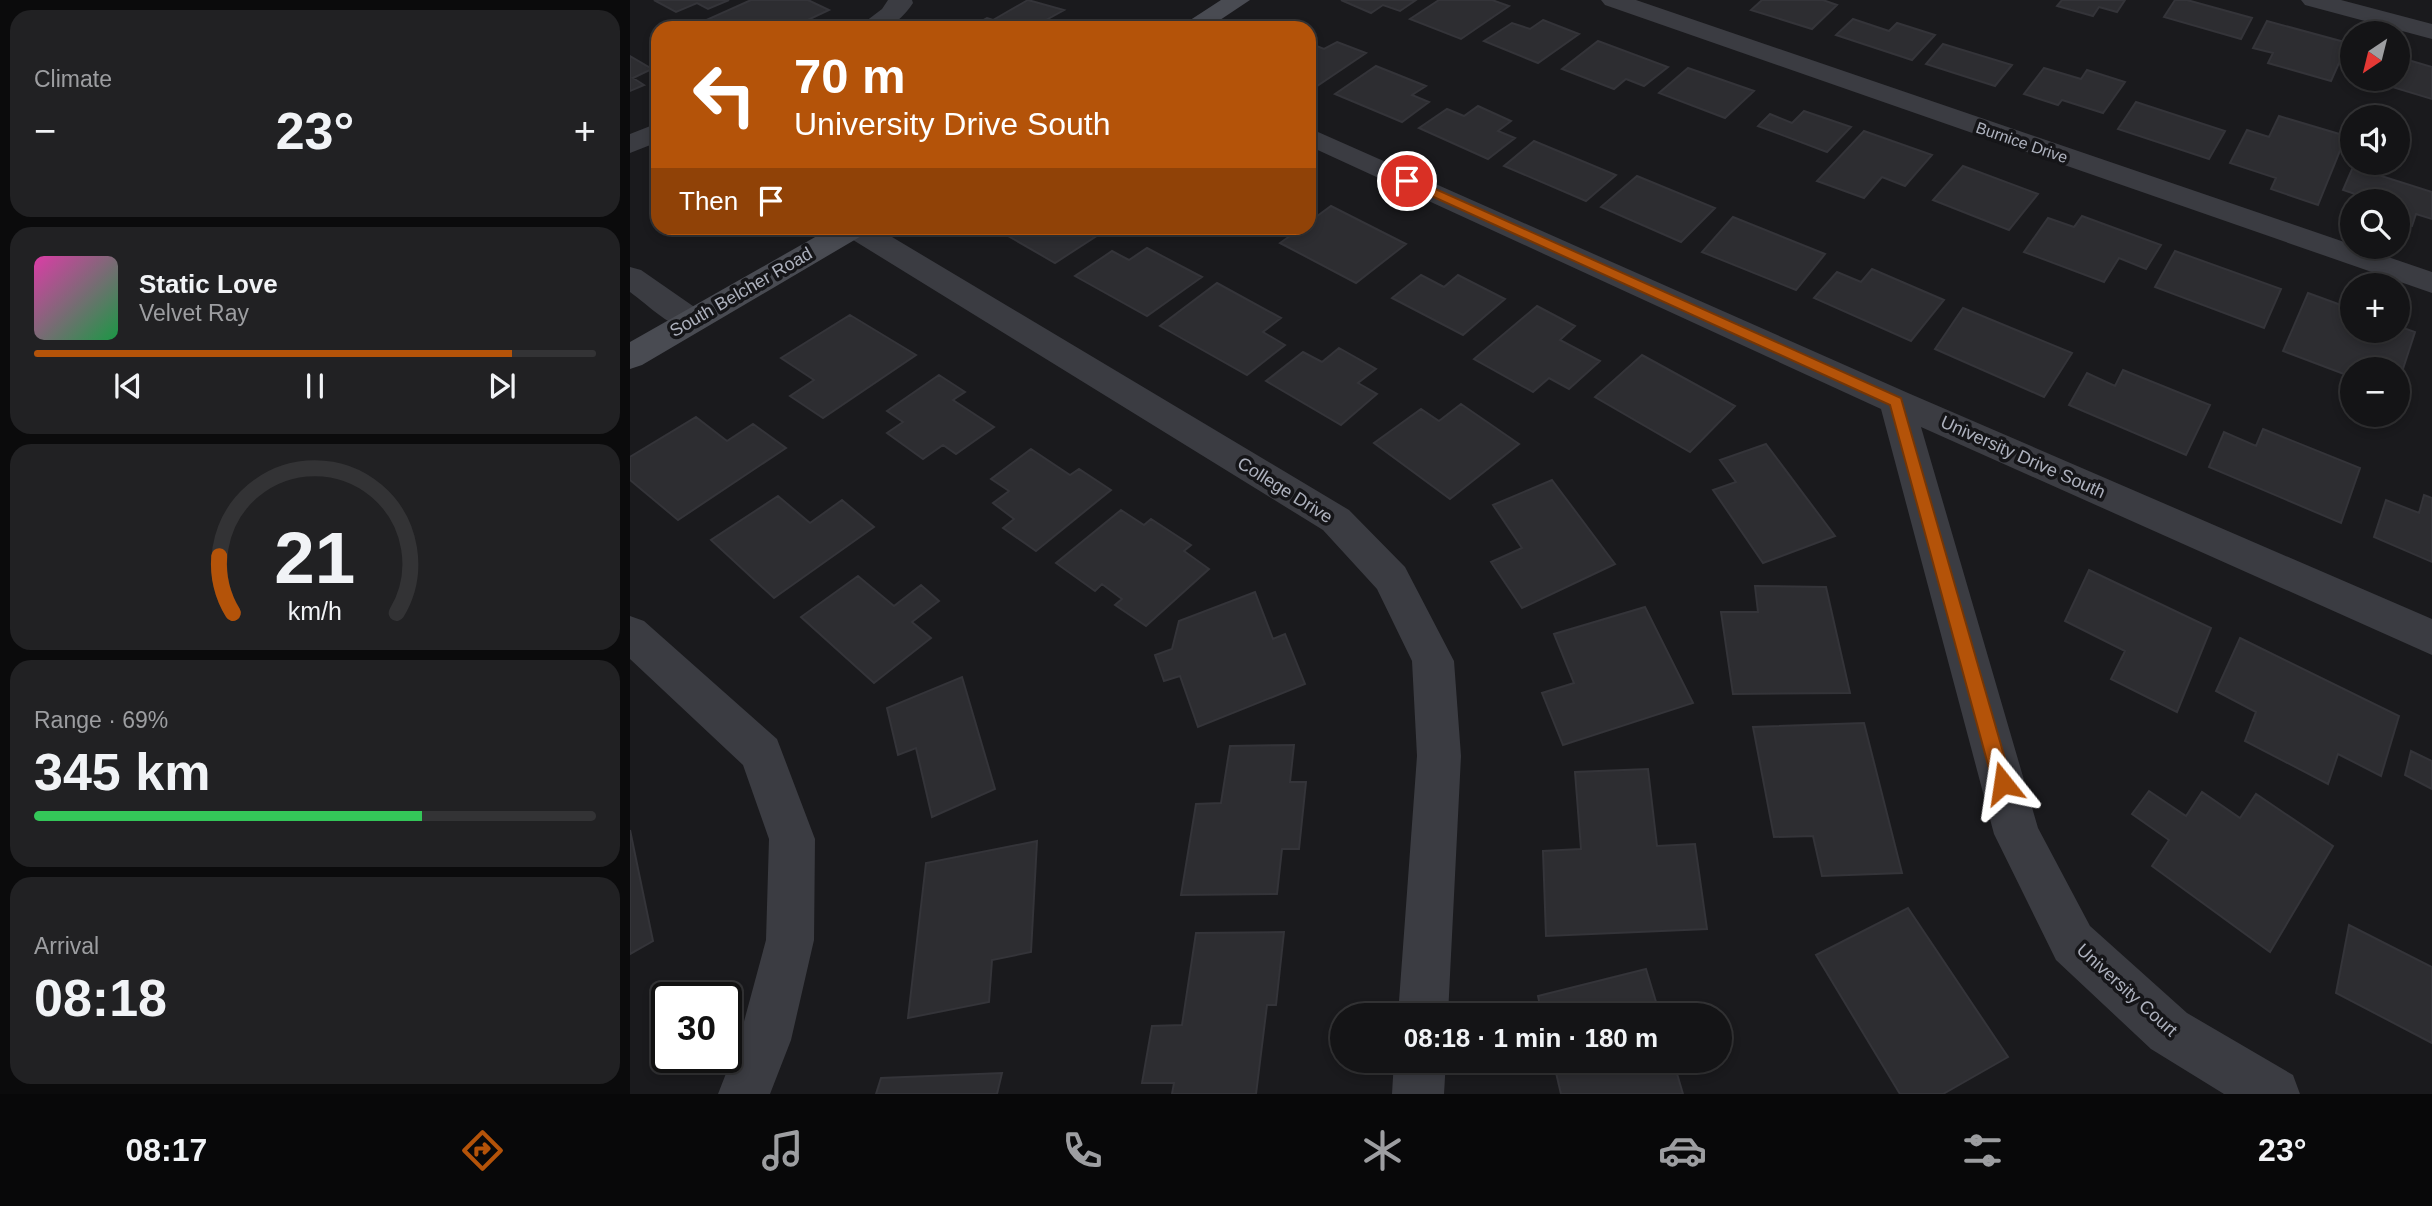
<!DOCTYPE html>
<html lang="en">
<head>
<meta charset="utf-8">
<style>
	body { margin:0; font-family:Arial,sans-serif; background:#212123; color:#f1f3f6; height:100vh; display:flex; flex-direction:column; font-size:26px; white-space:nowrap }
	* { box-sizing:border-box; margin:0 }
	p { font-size:23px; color:#9d9ea1 }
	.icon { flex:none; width:38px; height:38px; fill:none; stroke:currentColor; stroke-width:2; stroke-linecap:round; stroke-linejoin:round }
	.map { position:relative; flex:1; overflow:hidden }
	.panel { display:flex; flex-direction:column; gap:10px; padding:10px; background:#0b0b0c; width:630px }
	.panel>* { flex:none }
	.guide { position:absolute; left:21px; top:21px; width:665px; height:214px; border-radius:21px; box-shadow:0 4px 10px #0003,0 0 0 2px #333335; background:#b45309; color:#fff; overflow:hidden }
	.needle { width:46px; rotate:215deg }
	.buttons { position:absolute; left:1710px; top:21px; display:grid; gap:14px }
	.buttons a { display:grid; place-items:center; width:70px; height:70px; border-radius:50%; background:#141416; box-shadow:0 4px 10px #0003,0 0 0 2px #333335; font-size:35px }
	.speed { position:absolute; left:21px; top:982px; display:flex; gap:14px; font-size:35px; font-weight:700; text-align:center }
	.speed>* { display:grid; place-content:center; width:91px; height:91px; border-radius:50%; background:#141416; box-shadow:0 4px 10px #0003,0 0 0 2px #333335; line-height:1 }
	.speed .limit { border:4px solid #111; border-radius:10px; background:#fff; color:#111 }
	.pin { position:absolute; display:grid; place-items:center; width:60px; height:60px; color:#fff; margin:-30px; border:4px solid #fff; border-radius:50%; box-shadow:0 2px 7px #0007 }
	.me { position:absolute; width:77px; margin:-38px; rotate:345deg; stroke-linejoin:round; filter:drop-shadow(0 0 5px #0008) }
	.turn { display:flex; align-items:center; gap:24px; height:147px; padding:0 28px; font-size:32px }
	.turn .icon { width:91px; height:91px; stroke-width:2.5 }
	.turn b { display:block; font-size:49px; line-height:60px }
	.then { display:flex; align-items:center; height:66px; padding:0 28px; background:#0003; gap:14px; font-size:26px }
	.big { font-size:52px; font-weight:700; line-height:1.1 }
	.panel .widget { flex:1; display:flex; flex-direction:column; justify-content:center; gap:10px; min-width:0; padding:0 24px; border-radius:21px; background:#212123 }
	.panel .dial { align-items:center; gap:0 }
	.dial svg { height:182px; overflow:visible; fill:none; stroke:#333335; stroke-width:7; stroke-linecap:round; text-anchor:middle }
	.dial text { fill:#f1f3f6; stroke:none }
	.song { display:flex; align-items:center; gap:21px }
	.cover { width:84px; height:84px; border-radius:10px; background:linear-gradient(135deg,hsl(320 70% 55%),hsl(140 70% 35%)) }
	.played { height:7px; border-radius:4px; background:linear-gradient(90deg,#b45309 85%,#333335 85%) }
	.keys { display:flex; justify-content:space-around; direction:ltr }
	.heat { display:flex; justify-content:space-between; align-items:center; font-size:38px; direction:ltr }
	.charge { height:10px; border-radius:5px; background:linear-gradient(90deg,#34c759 69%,#333335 0) }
	.trip { position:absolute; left:700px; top:1003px; width:402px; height:70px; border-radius:35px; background:#141416; box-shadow:0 4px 10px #0003,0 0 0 2px #333335; font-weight:700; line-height:70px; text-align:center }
	.menu { display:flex; height:112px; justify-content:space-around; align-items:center; background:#080809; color:#9d9ea1 }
	.menu .icon { width:49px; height:49px }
	.menu .current { color:#b45309 }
	.menu b { font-size:32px; color:#f1f3f6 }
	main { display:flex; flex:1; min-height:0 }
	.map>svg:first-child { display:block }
</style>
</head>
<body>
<main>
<section class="panel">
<div class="widget"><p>Climate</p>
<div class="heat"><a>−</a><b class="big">23°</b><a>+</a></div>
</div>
<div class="widget">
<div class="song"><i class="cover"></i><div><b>Static Love</b><p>Velvet Ray</p></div></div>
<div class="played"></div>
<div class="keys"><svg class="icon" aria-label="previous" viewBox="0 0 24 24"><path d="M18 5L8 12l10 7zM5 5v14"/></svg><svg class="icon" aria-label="pause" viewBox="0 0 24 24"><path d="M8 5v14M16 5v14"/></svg><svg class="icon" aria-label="next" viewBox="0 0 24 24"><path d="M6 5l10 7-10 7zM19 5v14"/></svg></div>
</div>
<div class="widget dial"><svg viewBox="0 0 100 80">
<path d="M14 69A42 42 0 1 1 86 69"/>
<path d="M14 69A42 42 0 0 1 8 44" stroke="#b45309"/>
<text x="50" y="56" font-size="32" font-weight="700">21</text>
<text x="50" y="72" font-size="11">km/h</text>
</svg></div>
<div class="widget"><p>Range · 69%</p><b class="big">345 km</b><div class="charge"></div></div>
<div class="widget"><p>Arrival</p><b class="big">08:18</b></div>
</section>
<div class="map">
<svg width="1802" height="1094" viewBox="0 0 1802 1094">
	<rect width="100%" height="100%" fill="#1a1a1d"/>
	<path fill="#2d2d31" stroke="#343439" stroke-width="2" d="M24,0H99L78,9L67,3L46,12Z
		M121,0H178L199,10L161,28H87L74,21Z
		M398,0L434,10L418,19L427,22L417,28H339L357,18L363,20Z
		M711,0H786L770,11L753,5L741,13Z
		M809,0H862L879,6L831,39L780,19Z
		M1132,0H1193L1207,5L1182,29L1121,10Z
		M1432,0H1495L1487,12L1469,7L1463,16L1427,6Z
		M1545,0H1557L1622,18L1611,39L1534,17Z
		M1223,19L1259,31L1267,23L1305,35L1282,60L1206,35Z
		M913,20L949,34L908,63L854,41L882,23L900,29Z
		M1637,21L1718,43L1701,81L1638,63L1643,53L1623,48Z
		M968,41L1038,67L1014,86L996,79L984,89L932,69Z
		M707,42L736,53L687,86L679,82V43L694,49Z
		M1313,44L1382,65L1365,86L1296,64Z
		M0,56L22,69L3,78L14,85L0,91Z
		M1768,57L1802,67V99L1749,83L1752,79H1768Z
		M746,66L796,86L782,95L799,102L772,122L705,94Z
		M1058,68L1124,91L1095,118L1029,93Z
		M1414,68L1451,79L1457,70L1495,82L1473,113L1432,100L1428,105L1394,94Z
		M1506,102L1595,131L1579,159L1488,129Z
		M848,106L881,121L868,131L885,138L858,159L789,128L817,109L834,116Z
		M1174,111L1221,127L1197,152L1128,126L1140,114L1162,123Z
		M1649,116L1716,136L1688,205L1641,189L1646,178L1600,163L1617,130L1639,137Z
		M1234,131L1302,155L1275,186L1252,177L1234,198L1187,181Z
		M904,141L986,175L956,201L874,166Z
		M1333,166L1408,194L1379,230L1303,200Z
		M1723,167L1802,192V219L1786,214L1782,226L1768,222V201H1736L1737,198L1713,190Z
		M1007,176L1085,208L1051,242L971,207Z
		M701,206L776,244L726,283L650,243L671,228H679V222Z
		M1452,216L1531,245L1516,269L1489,258L1474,282L1394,252L1418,218L1444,227Z
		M1103,217L1195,254L1166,290L1072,252Z
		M369,228H479L425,263L366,229Z
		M517,248L572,277L517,316L445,276L482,251L499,260Z
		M1545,251L1651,289L1634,328L1525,287Z
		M1242,269L1314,300L1281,341L1184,298L1207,272L1231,282Z
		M791,275L814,287L828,275L875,299L833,335L762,298Z
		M587,283L651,318L633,332L655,345L617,375L530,326Z
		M1678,293L1722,309V331H1768V326L1785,332L1770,378L1768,369L1742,367L1722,369V377L1653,351Z
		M907,306L945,326L930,340L970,361L939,389L919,378L903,392L844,359Z
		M1333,308L1442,353L1414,397L1305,349Z
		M220,315L286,355L193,418L160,396L184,380L151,358Z
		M709,348L746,369L728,383L747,394L711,425L636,381L673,352L692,362Z
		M1012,355L1105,406L1060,452L965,397Z
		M1493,370L1580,405L1556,455L1439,405L1457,373L1485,386Z
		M309,375L335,392L323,400L364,427L326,454L313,445L293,459L257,433L273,422L257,411Z
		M831,404L889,444L820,499L744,443L791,409L809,421Z
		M66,417L97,441L123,424L156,448L48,520L0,480V457Z
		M1633,429L1730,468L1711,523L1579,467L1594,432L1626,446Z
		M1136,444L1205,536L1133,563L1083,490L1106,482L1090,460Z
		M401,449L440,475L449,469L481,490L406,551L373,528L384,519L363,503L379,491L361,479Z
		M922,480L985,564L892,608L861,562L892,548L863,505Z
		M1794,495L1802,498V562L1744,537L1756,500L1789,513Z
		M148,496L180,523L212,500L244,527L144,598L81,540Z
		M491,510L514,525L521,519L561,545L554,551L579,569L516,626L485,605L492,599L472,584L465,591L426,563Z
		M1459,570L1581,628L1547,712L1481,679L1495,651L1435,621Z
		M228,576L264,606L291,585L309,601L282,622L301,638L244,683L171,617Z
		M1125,586L1196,587L1220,693L1103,694L1091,612H1128Z
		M625,592L643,639L655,634L675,684L568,727L550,676L534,681L525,655L542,649L549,621Z
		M1015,607L1063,703L933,745L912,693L944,683L924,634Z
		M1610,638L1769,716L1751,776L1708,754L1698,784L1615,741L1626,712L1586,691Z
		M332,677L365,789L302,817L286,748L268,755L257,708Z
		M1234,723L1272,873L1192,876L1183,836L1144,837L1123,727Z
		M664,745L660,782H676L669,849H652L647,894L551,895L566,804L591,803L600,746Z
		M1781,751L1802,761V789L1775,775Z
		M1018,769L1027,846L1065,844L1077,929L916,936L913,851L951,849L945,772Z
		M1519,791L1556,816L1572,792L1610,818L1626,794L1703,846L1640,952L1522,866L1539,840L1502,814Z
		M0,830L23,941L0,954Z
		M407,841L401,952L362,960L359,1002L278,1018L296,863Z
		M1278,908L1378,1057L1313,1094H1270L1186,955Z
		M1719,925L1802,967V1043L1706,993Z
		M654,932L646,1005H637L626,1094H542L544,1083H512L522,1026L552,1025L566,933Z
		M1016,969L1030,1015H912L908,996Z
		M923,1060H1043L1053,1094H931Z
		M372,1073L367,1094H246L251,1078Z"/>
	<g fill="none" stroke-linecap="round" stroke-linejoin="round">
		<path fill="#3b3c42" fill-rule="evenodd" d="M258,0H282L283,3C266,28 255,28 227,28L252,9Z
			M971,0H1006L1802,272V293L975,5Z
			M1671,0H1711L1802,24V39L1675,5Z
			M28,123V142L0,153V134Z
			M679,128L1278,393L1802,619V655L1291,427L1408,828L1460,926L1557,1013L1663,1075L1670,1094H1594L1521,1049L1426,960L1364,834L1251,409L679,146Z
			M211,228H247L719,510L775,567L824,661L831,756L818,1015H768L787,756L782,661L747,589L693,530L215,235Z
			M0,267L11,270L73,313L78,321L73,329C47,336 21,307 0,292Z
			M0,616L14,621L147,739L185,839L184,940L161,1040L140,1094H88L109,1040L136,940L139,839L113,765L0,659Z
			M764,1060H816L814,1094H762Z"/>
		<path fill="#494b52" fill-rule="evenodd" d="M591,0H620L578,28H548Z
			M201,228H237L233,235L12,365L0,369V342Z"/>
	</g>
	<path fill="#b45309" stroke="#753606" stroke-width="2" d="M773,178H781L1271,398L1382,783L1379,790L1373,792L1366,790L1363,783L1260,405L773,183Z"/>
	<g text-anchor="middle" stroke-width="7" stroke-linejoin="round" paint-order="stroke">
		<g font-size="16" fill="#adb1bd" stroke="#151518">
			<text transform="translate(1392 142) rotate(19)" y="6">Burnice Drive</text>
		</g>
		<g font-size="18" fill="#adb1bd" stroke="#151518">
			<text transform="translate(111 292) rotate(-30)" y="6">South Belcher Road</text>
			<text transform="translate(1393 457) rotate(24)" y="6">University Drive South</text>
			<text transform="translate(655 490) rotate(32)" y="6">College Drive</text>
			<text transform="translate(1497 990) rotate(42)" y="6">University Court</text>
		</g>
	</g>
</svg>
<div class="buttons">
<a><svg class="needle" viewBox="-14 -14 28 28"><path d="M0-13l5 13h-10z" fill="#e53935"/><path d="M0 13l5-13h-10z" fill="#9d9ea1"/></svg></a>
<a><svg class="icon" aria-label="sound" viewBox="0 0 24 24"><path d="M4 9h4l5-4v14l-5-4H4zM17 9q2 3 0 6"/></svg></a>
<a><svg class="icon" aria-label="search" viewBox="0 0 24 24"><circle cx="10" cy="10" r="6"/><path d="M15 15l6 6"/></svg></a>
<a>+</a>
<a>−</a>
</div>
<div class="speed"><div class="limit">30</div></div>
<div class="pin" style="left:777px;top:181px;background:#d93025"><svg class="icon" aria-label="arrive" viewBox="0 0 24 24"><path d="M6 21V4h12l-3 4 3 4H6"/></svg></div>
<svg class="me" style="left:1373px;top:783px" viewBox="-20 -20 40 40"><path d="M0-17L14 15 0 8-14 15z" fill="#b45309" stroke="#fff" stroke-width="4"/></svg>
<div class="trip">08:18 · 1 min · 180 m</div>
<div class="guide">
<div class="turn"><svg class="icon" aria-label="left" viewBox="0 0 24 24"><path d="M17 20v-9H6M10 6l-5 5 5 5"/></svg><div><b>70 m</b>University Drive South</div></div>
<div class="then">Then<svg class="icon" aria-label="arrive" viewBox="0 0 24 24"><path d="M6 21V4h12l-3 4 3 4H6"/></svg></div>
</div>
</div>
</main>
<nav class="menu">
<b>08:17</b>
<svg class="icon current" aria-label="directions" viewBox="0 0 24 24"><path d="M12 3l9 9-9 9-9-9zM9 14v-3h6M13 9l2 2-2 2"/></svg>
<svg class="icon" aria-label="music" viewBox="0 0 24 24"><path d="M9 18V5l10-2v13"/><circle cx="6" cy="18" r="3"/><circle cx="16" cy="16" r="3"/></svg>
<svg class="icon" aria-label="phone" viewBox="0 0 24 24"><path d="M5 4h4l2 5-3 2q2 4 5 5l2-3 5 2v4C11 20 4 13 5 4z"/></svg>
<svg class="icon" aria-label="climate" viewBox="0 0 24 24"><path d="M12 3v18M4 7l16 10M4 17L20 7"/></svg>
<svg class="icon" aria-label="car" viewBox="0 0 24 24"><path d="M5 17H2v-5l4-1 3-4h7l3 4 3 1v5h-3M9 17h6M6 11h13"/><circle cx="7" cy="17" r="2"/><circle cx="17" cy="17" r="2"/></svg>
<svg class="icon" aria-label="filters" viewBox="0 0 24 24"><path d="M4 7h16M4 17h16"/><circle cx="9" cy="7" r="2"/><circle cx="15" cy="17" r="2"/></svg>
<b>23°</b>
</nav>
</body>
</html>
